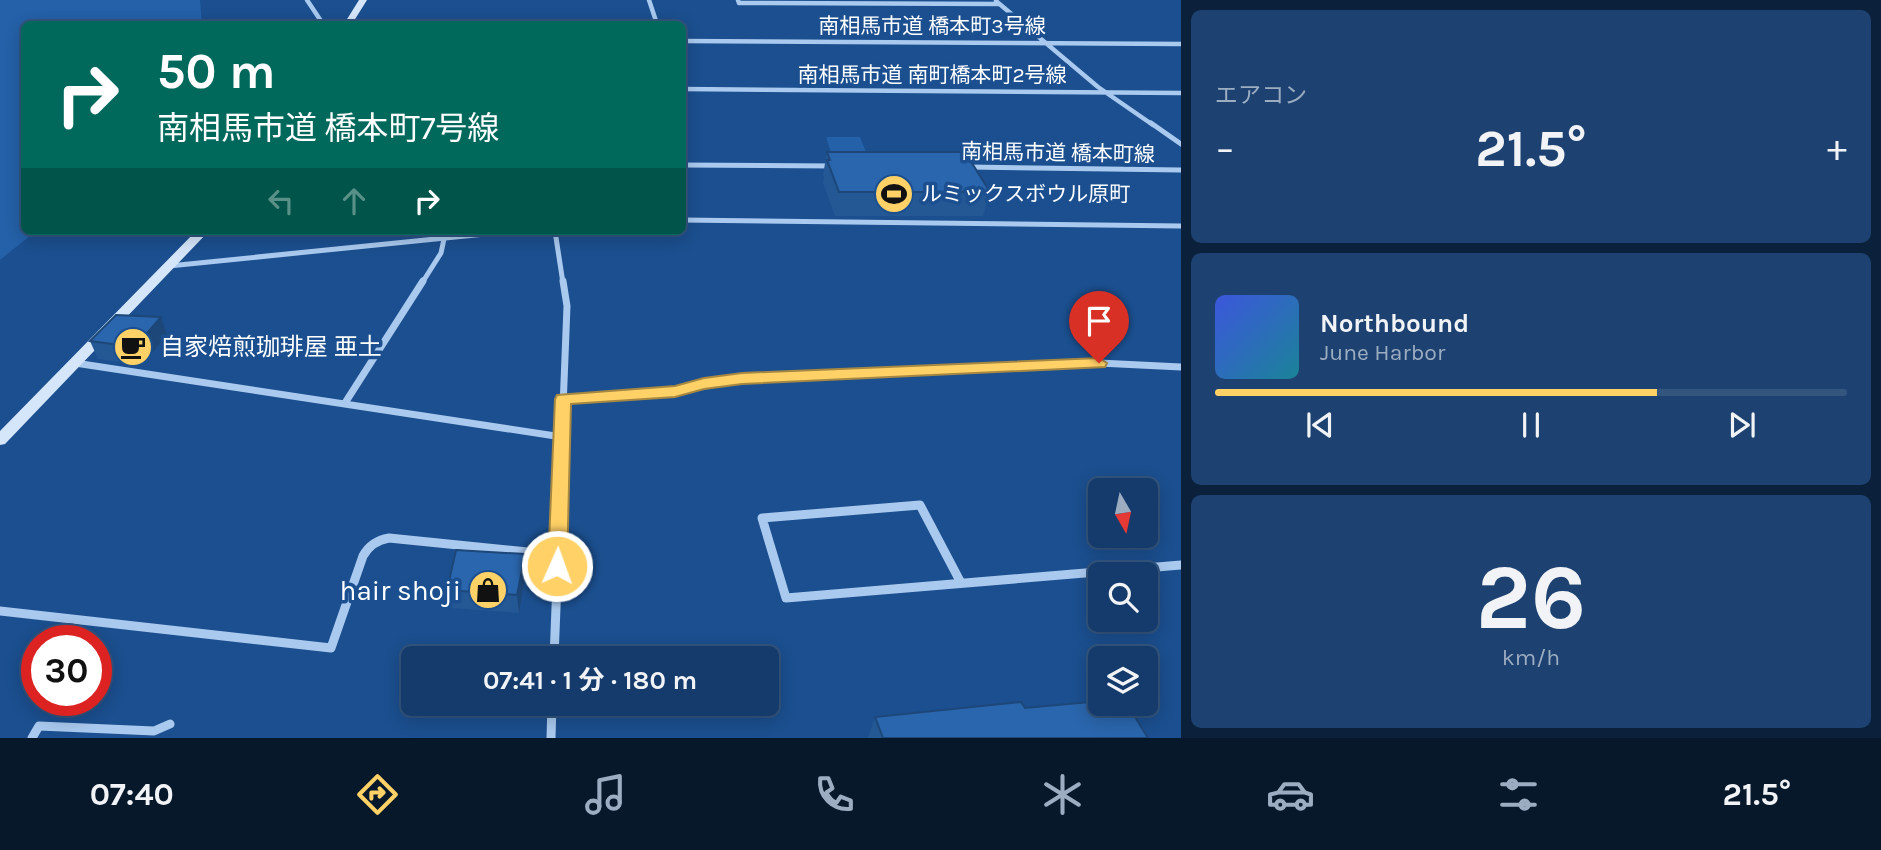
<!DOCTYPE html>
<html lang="ja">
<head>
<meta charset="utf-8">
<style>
	body { margin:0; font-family:Karla,"Noto Sans JP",sans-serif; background:#1d4271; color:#f1f3f6; height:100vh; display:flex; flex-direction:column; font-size:26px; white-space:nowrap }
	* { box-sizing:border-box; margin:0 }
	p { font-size:23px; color:#9dadc1 }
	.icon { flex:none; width:38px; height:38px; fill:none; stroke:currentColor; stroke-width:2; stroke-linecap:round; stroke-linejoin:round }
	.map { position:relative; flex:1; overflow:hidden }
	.panel { display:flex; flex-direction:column; gap:10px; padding:10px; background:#0b203b; width:700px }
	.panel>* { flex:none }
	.banner { position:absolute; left:21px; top:21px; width:665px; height:214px; border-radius:10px; box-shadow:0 4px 18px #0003,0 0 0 2px #33557e; background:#00695c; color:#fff; overflow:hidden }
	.needle { width:46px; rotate:171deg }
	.tools { position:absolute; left:1088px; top:478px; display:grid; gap:14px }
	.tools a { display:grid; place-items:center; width:70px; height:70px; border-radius:10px; background:#143b6b; box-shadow:0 4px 18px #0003,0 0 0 2px #33557e; font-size:35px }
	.speed { position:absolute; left:21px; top:625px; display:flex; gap:14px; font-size:35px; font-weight:700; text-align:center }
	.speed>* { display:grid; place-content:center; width:91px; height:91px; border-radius:50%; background:#143b6b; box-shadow:0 4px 18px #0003,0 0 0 2px #33557e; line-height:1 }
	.speed .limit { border:10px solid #d22; background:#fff; color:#111 }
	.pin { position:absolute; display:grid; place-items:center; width:60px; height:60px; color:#fff; margin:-72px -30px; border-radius:50% 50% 50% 0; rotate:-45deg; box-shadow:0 0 7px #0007 }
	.pin .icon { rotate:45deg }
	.me { position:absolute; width:77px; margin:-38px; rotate:2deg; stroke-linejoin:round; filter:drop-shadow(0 0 5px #0008) }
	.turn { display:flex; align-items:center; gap:24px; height:147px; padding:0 21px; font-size:32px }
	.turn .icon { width:91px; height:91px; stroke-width:2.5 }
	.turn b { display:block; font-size:49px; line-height:60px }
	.lanes { display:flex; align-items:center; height:66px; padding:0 21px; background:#0003; justify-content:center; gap:35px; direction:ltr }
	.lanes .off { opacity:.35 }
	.big { font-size:52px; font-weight:700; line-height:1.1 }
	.panel .card { flex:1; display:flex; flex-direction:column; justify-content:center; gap:10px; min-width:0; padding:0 24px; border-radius:10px; background:#1d4271 }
	.panel .dial { align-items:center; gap:0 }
	.dial b { font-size:91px; line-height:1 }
	.song { display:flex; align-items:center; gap:21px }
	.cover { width:84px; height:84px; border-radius:10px; background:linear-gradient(135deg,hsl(230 70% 55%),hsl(190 70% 35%)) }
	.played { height:7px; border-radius:4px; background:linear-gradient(90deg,#ffd166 70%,#33557e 70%) }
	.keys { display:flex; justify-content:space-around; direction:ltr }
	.heat { display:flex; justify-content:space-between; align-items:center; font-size:38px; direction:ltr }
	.trip { position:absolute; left:401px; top:646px; width:378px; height:70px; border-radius:10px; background:#143b6b; box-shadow:0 4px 18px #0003,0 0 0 2px #33557e; font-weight:700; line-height:70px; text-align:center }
	.menu { display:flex; height:112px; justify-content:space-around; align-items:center; background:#08182b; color:#9dadc1 }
	.menu .icon { width:49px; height:49px }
	.menu .selected { color:#ffd166 }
	.menu b { font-size:32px; color:#f1f3f6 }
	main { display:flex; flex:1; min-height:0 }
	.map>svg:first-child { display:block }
</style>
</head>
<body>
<main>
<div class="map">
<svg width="1181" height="738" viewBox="0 0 1181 738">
	<rect width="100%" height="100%" fill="#1b4f8f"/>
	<path fill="#2461a8" d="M0,0H200L202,24H24V231H36L0,260Z
		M826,137H860L870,162H834Z"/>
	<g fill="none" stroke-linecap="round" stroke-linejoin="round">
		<path stroke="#a9c9ee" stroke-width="4.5" d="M307,0L323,24
			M649,0L657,24
			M738,0L739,3L999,4
			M996,1L1098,87L1153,125
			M682,41L1181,44
			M682,89L1181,93"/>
		<path stroke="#a9c9ee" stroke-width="5" d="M1151,123L1181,144
			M682,165L834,166
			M968,167L1181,170
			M682,220L1181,226
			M555,231L563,283
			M169,266L514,231
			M422,283L441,253L444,239"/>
		<path stroke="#a9c9ee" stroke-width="7" d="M75,363L562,437
			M563,399L675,391L758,377L1099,363L1181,367
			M345,403L423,281
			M560,484L567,306L563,281"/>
		<path stroke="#a9c9ee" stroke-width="9" d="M960,581L920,505L762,518L786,598L1181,565
			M0,611L331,648L363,556C369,545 377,540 389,538L558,555
			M554,658L561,482
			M32,738L39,726L154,731L170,724
			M551,738L552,704"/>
		<path fill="#d6e6fa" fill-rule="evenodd" d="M359,0H367L352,24H344Z
			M196,231H209L5,444L0,445V431Z"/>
	</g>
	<path fill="#245895" d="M827,152L990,192L983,216H835L823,183L824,178L823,175Z
		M167,335L142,365L98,359L90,341Z
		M526,572L519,613L450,608L447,590Z
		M1025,708L1148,738H868L875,717Z"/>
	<path fill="#1d4779" d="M161,317L167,335L142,365L135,347Z
		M525,554L526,572L519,613L517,595Z"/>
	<path fill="#2a66ad" stroke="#1d4779" stroke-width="2" d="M827,152H965L990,192H839L827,160H830Z
		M116,315L161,317L135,347L90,341Z
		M456,550L525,554L517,595L447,590Z
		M1101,701V704H1127L1148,738H883L875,717L1021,702L1025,708Z"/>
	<path fill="#ffd166" stroke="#a68842" stroke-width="2" d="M1099,358L1107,363L1105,367L742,384L704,389L675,397L571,404L567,566L564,571L557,574L550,571L548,566L555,399L557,395L675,386L704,378L742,373Z"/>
	<defs>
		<symbol id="stadium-disc" viewBox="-11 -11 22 22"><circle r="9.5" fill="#ffd166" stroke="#1b4f8f"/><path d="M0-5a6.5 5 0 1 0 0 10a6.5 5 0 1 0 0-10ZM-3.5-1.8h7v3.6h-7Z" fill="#111"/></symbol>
		<symbol id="cafe-disc" viewBox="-11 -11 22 22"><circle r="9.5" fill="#ffd166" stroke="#1b4f8f"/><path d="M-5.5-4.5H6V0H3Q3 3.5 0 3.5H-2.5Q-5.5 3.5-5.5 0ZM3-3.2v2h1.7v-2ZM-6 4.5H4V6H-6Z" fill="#111"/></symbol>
		<symbol id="shop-disc" viewBox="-11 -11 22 22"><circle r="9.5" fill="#ffd166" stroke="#1b4f8f"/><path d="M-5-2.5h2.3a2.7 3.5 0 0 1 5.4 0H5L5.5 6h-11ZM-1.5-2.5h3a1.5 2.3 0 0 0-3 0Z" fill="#111"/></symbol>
	</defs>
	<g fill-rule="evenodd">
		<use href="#stadium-disc" x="872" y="172" width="44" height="44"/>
		<use href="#cafe-disc" x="111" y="325" width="44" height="44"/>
		<use href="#shop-disc" x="466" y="568" width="44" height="44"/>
	</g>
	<g text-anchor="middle" stroke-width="7" stroke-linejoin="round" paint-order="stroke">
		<g font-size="21" fill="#fff" stroke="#1b4f8f">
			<text x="932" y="33">南相馬市道 橋本町3号線</text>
			<text x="932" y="82">南相馬市道 南町橋本町2号線</text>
			<text transform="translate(1058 153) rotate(1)" y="7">南相馬市道 橋本町線</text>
		</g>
		<g font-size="21" fill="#fff" stroke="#1b4f8f" text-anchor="start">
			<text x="921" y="201">ルミックスボウル原町</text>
		</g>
		<g font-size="24" fill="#fff" stroke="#1b4f8f" text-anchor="start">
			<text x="160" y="355">自家焙煎珈琲屋 亜土</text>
		</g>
		<g font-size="28" fill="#fff" stroke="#1b4f8f" text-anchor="end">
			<text x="461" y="600">hair shoji</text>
		</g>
	</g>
</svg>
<div class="tools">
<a><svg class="needle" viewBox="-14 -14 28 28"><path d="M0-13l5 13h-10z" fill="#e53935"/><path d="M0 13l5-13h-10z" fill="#9dadc1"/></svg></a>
<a><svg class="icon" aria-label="search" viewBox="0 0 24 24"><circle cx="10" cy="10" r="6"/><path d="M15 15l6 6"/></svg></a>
<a><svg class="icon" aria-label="layers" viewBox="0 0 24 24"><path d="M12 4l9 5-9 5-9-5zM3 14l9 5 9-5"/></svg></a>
</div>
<div class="speed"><div class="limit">30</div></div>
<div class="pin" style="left:1099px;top:363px;background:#d93025"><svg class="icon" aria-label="arrive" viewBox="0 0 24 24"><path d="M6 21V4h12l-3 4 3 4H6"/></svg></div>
<svg class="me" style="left:557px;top:566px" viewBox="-20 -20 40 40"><circle r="17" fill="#ffd166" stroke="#fff" stroke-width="3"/><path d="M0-11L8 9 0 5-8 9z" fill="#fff"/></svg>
<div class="trip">07:41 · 1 分 · 180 m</div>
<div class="banner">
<div class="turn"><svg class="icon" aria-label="right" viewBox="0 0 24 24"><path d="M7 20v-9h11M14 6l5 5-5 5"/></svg><div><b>50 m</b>南相馬市道 橋本町7号線</div></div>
<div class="lanes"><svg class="icon off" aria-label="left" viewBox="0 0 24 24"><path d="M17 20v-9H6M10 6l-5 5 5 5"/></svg><svg class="icon off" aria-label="ahead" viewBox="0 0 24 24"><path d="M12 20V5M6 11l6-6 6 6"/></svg><svg class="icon" aria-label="right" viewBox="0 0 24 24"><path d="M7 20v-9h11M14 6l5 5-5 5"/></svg></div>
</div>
</div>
<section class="panel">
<div class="card"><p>エアコン</p>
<div class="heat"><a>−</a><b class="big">21.5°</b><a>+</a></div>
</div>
<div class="card">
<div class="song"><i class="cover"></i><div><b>Northbound</b><p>June Harbor</p></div></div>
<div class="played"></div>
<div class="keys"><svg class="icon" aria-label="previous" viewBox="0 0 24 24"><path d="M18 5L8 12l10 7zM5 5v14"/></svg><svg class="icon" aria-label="pause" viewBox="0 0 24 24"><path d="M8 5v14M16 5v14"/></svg><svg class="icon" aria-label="next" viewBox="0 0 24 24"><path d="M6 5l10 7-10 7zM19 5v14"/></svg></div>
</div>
<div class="card dial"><b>26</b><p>km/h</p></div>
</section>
</main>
<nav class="menu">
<b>07:40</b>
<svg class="icon selected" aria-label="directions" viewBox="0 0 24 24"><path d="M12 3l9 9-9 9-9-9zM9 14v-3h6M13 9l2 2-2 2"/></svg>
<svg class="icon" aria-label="music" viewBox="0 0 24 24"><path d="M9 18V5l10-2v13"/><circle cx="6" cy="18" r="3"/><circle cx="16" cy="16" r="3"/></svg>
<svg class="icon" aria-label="phone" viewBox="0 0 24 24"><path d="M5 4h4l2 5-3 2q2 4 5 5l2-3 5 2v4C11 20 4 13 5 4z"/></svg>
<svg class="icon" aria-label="climate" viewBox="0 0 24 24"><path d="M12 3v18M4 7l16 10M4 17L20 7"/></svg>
<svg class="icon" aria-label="car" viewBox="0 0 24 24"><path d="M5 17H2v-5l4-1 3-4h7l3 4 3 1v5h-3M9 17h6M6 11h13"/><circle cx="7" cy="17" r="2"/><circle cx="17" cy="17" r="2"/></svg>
<svg class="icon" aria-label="filters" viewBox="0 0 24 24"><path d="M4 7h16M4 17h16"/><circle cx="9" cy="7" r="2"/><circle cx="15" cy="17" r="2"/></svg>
<b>21.5°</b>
</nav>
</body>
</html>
